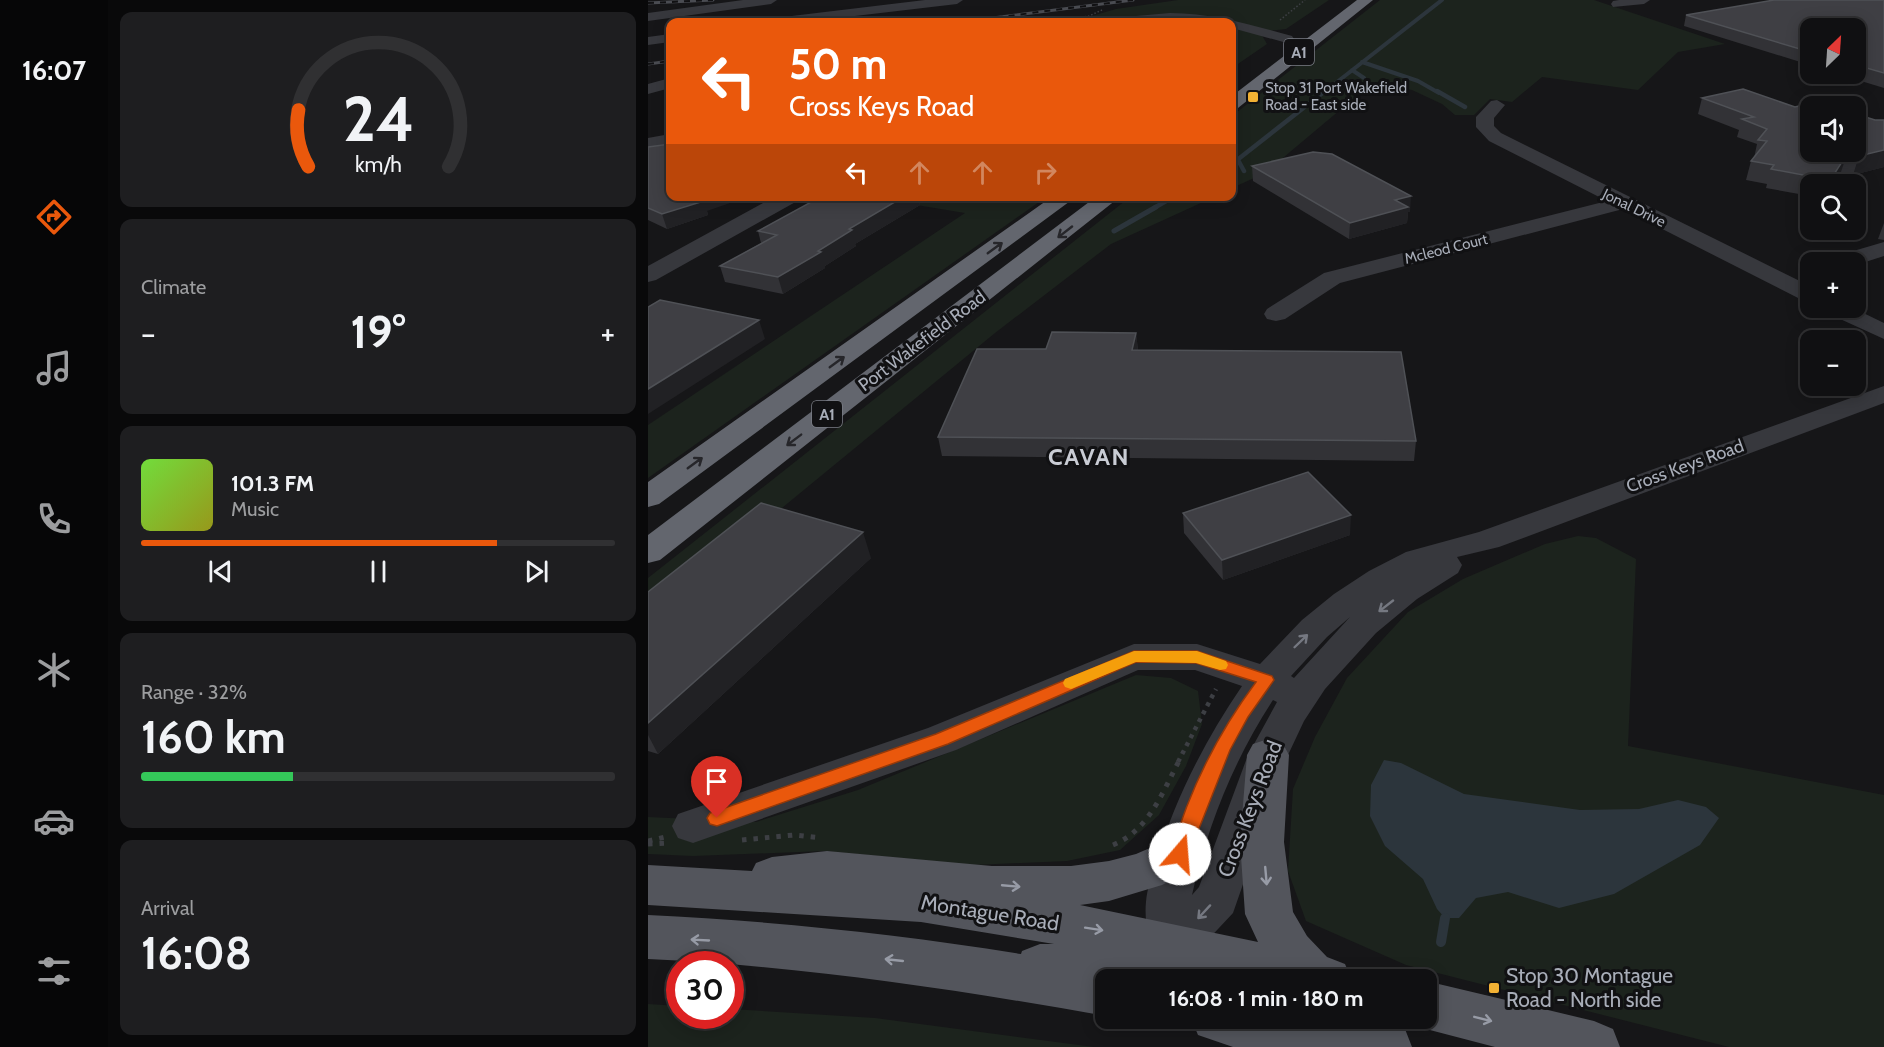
<!DOCTYPE html>
<html lang="en">
<head>
<meta charset="utf-8">
<style>
	body { margin:0; font-family:Cabin,sans-serif; background:#1e1e20; color:#f1f3f6; height:100vh; display:flex; flex-direction:column; font-size:22px; white-space:nowrap }
	* { box-sizing:border-box; margin:0 }
	p { font-size:20px; color:#9c9d9f }
	.icon { flex:none; width:33px; height:33px; fill:none; stroke:currentColor; stroke-width:2; stroke-linecap:round; stroke-linejoin:round }
	.map { position:relative; flex:1; overflow:hidden }
	.sheet { display:flex; flex-direction:column; gap:12px; padding:12px; background:#09090a; width:540px }
	.sheet>* { flex:none }
	.hud { position:absolute; left:18px; top:18px; width:570px; height:183px; border-radius:12px; box-shadow:0 3px 15px #0003,0 0 0 2px #303032; background:#ea580c; color:#fff; overflow:hidden }
	.needle { width:39px; rotate:25deg }
	.tools { position:absolute; left:1152px; top:18px; display:grid; gap:12px }
	.tools a { display:grid; place-items:center; width:66px; height:66px; border-radius:12px; background:#101012; box-shadow:0 3px 15px #0003,0 0 0 2px #303032; font-size:30px }
	.speed { position:absolute; left:18px; top:951px; display:flex; gap:12px; font-size:30px; font-weight:700; text-align:center }
	.speed>* { display:grid; place-content:center; width:78px; height:78px; border-radius:50%; background:#101012; box-shadow:0 3px 15px #0003,0 0 0 2px #303032; line-height:1 }
	.speed .limit { border:9px solid #d22; background:#fff; color:#111 }
	.pin { position:absolute; display:grid; place-items:center; width:51px; height:51px; color:#fff; margin:-62px -26px; border-radius:50% 50% 50% 0; rotate:-45deg; box-shadow:0 0 6px #0007 }
	.pin .icon { rotate:45deg }
	.me { position:absolute; width:66px; margin:-33px; rotate:18deg; stroke-linejoin:round; filter:drop-shadow(0 0 4px #0008) }
	.turn { display:flex; align-items:center; gap:21px; height:126px; padding:0 24px; font-size:27px }
	.turn .icon { width:78px; height:78px; stroke-width:2.5 }
	.turn b { display:block; font-size:42px; line-height:51px }
	.lanes { display:flex; align-items:center; height:57px; padding:0 24px; background:#0003; justify-content:center; gap:30px; direction:ltr }
	.lanes .off { opacity:.35 }
	.big { font-size:45px; font-weight:700; line-height:1.1 }
	.sheet .card { flex:1; display:flex; flex-direction:column; justify-content:center; gap:9px; min-width:0; padding:0 21px; border-radius:12px; background:#1e1e20 }
	.sheet .dial { align-items:center; gap:0 }
	.dial svg { height:156px; overflow:visible; fill:none; stroke:#303032; stroke-width:7; stroke-linecap:round; text-anchor:middle }
	.dial text { fill:#f1f3f6; stroke:none }
	.song { display:flex; align-items:center; gap:18px }
	.cover { width:72px; height:72px; border-radius:9px; background:linear-gradient(135deg,hsl(100 70% 55%),hsl(60 70% 35%)) }
	.played { height:6px; border-radius:3px; background:linear-gradient(90deg,#ea580c 75%,#303032 75%) }
	.keys { display:flex; justify-content:space-around; direction:ltr }
	.heat { display:flex; justify-content:space-between; align-items:center; font-size:33px; direction:ltr }
	.charge { height:9px; border-radius:4px; background:linear-gradient(90deg,#34c759 32%,#303032 0) }
	.trip { position:absolute; left:447px; top:969px; width:342px; height:60px; border-radius:12px; background:#101012; box-shadow:0 3px 15px #0003,0 0 0 2px #303032; font-weight:700; line-height:60px; text-align:center }
	main { display:flex; flex:1; min-height:0 }
	.tab-bar { display:flex; flex-direction:column; width:108px; justify-content:space-around; align-items:center; background:#060607; color:#9c9d9f }
	.tab-bar .icon { width:42px; height:42px }
	.tab-bar .on { color:#ea580c }
	.tab-bar b { font-size:27px; color:#f1f3f6 }
	.map>svg:first-child { display:block }
</style>
</head>
<body>
<main>
<nav class="tab-bar">
<b>16:07</b>
<svg class="icon on" aria-label="directions" viewBox="0 0 24 24"><path d="M12 3l9 9-9 9-9-9zM9 14v-3h6M13 9l2 2-2 2"/></svg>
<svg class="icon" aria-label="music" viewBox="0 0 24 24"><path d="M9 18V5l10-2v13"/><circle cx="6" cy="18" r="3"/><circle cx="16" cy="16" r="3"/></svg>
<svg class="icon" aria-label="phone" viewBox="0 0 24 24"><path d="M5 4h4l2 5-3 2q2 4 5 5l2-3 5 2v4C11 20 4 13 5 4z"/></svg>
<svg class="icon" aria-label="climate" viewBox="0 0 24 24"><path d="M12 3v18M4 7l16 10M4 17L20 7"/></svg>
<svg class="icon" aria-label="car" viewBox="0 0 24 24"><path d="M5 17H2v-5l4-1 3-4h7l3 4 3 1v5h-3M9 17h6M6 11h13"/><circle cx="7" cy="17" r="2"/><circle cx="17" cy="17" r="2"/></svg>
<svg class="icon" aria-label="filters" viewBox="0 0 24 24"><path d="M4 7h16M4 17h16"/><circle cx="9" cy="7" r="2"/><circle cx="15" cy="17" r="2"/></svg>
</nav>
<section class="sheet">
<div class="card dial"><svg viewBox="0 0 100 80">
<path d="M14 69A42 42 0 1 1 86 69"/>
<path d="M14 69A42 42 0 0 1 9 40" stroke="#ea580c"/>
<text x="50" y="56" font-size="32" font-weight="700">24</text>
<text x="50" y="72" font-size="11">km/h</text>
</svg></div>
<div class="card"><p>Climate</p>
<div class="heat"><a>−</a><b class="big">19°</b><a>+</a></div>
</div>
<div class="card">
<div class="song"><i class="cover"></i><div><b>101.3 FM</b><p>Music</p></div></div>
<div class="played"></div>
<div class="keys"><svg class="icon" aria-label="previous" viewBox="0 0 24 24"><path d="M18 5L8 12l10 7zM5 5v14"/></svg><svg class="icon" aria-label="pause" viewBox="0 0 24 24"><path d="M8 5v14M16 5v14"/></svg><svg class="icon" aria-label="next" viewBox="0 0 24 24"><path d="M6 5l10 7-10 7zM19 5v14"/></svg></div>
</div>
<div class="card"><p>Range · 32%</p><b class="big">160 km</b><div class="charge"></div></div>
<div class="card"><p>Arrival</p><b class="big">16:08</b></div>
</section>
<div class="map">
<svg width="1236" height="1047" viewBox="0 0 1236 1047">
	<rect width="100%" height="100%" fill="#161618"/>
	<path fill="#1c231d" d="M530,0H681L638,29L612,32L619,44L584,68V22H518L491,19L465,22H423L468,9Z
		M732,0H946L1077,44L1030,52L990,90L894,77L864,102L842,99L826,115H807L794,104L764,90L723,84L617,173L584,188V116Z
		M220,197H275L322,202L341,197H398L0,478V425L317,213Z
		M482,197H566L463,244L347,333L0,618V578Z
		M930,536L948,538L988,559L980,746L1236,795V1047H1081L758,965L658,921L640,871L645,789L667,737L699,678L760,612L815,579L897,544Z
		M488,675L523,678L550,691L554,724L538,766L511,815L472,850L419,861L326,865L177,851L45,856L0,854V817L108,822L210,790Z
		M0,1004L31,1006L32,1016H82L83,1009L227,1018L446,1047H0Z"/>
	<path fill="#2c353c" d="M736,760L753,763L816,794L932,810L991,809L1030,800L1058,807L1071,818L1052,845L966,894L911,908L860,892L828,898L811,918H797L789,909L775,879L737,846L722,816L723,785Z"/>
	<g fill="none" stroke-linecap="round" stroke-linejoin="round">
		<path stroke="#2c353c" stroke-width="4" d="M714,62L770,81L791,93
			M704,70L716,78
			M675,93L794,0"/>
		<path stroke="#2c353c" stroke-width="4.5" d="M789,91L817,107
			M590,160L596,171
			M584,164L677,91
			M506,208L527,196"/>
		<path stroke="#2c353c" stroke-width="5" d="M466,231L508,207"/>
		<path stroke="#2c353c" stroke-width="10" d="M793,942L797,918"/>
		<path stroke="#3d3f44" stroke-width="1.5" stroke-dasharray="1.5 2" stroke-linecap="butt" d="M632,20L657,0
			M409,22L441,16L454,10"/>
		<path stroke="#3d3f44" stroke-width="4.5" stroke-dasharray="4 5" stroke-linecap="butt" d="M530,762L568,689"/>
		<path stroke="#3d3f44" stroke-width="5" stroke-dasharray="4.5 7" stroke-linecap="butt" d="M94,840L146,835L173,838
			M0,841L17,837
			M0,844L20,843
			M465,845C501,830 514,793 531,761"/>
		<path fill="#37383d" fill-rule="evenodd" d="M95,0H129L123,4L0,21V13Z
			M277,0H315L309,4L156,22H120L127,18Z
			M971,0H1002L996,4L965,7L963,4L965,1Z
			M522,13C565,13 603,25 644,36L646,39L644,42L639,43L584,28V22H458L465,18Z
			M22,34V42L0,45V37Z
			M22,78V88L0,94V84Z
			M849,100L857,105L846,118V126L853,133L1162,286V302L1154,300L975,209L692,283L637,319L628,321L619,319L616,314L619,309L676,273L959,201L841,141L828,127V117L843,101Z
			M22,134V144L0,148V138Z
			M128,196H154L151,200L8,280L0,282V266Z
			M1236,242V256L1208,265V262H1182L1185,257Z
			M1175,308H1205L1236,323V339L1179,313Z
			M1236,386V403L851,547L809,557L814,565L810,573L769,599L728,633L677,689L656,721L640,755L585,913L541,960L525,966L509,960C501,943 496,921 498,902C499,889 504,875 508,862C527,799 557,740 594,686L547,670H490L308,750L45,843L30,838L24,826L30,814L280,728L486,644H549L612,664L654,620L686,594L721,571L758,552L831,532ZM702,617L646,678L643,676L679,637ZM625,700L629,702L600,755L551,887L544,895C560,824 586,760 625,700Z"/>
		<path fill="#53555c" fill-rule="evenodd" d="M620,739L635,744L641,755L636,842L645,912L659,936L679,957L697,964L704,980H523L516,970L488,980H458V1016C306,989 154,966 0,959V915C124,921 250,934 373,954L374,951L392,944H406L273,922L0,905V865L104,871L108,863L124,857L179,851L344,866H423L461,861L488,854L532,835L548,840L555,854L548,868L514,885L461,901L432,905L610,942L597,914L592,842L599,755L605,744Z
			M778,981L946,1021L965,1029L972,1047H847L778,1029L760,1022L758,1018H778Z
			M543,1018H730L757,1029L764,1047H585L550,1035Z"/>
		<path fill="#63666e" fill-rule="evenodd" d="M709,0H725L590,108L584,109V96Z
			M405,196H429L11,504L0,507V482Z
			M449,196H473L12,560L0,563V535Z"/>
		<defs>
			<path id="rail" d="M0,3L65,0
				M313,22L485,0
				M0,64L22,61"/>
		</defs>
		<use href="#rail" stroke="#4a4c52" stroke-width="3"/>
		<use href="#rail" stroke="#111113" stroke-width="2" stroke-dasharray="6" stroke-linecap="butt"/>
	</g>
	<path fill="#323236" d="M1236,0V88L1190,74H1208V28H1162V65L1036,26L1038,15Z
		M1054,98L1147,107L1227,120H1236V167L1205,175L1193,172L1185,184H1162V196L1118,188L1119,184L1098,180L1103,161L1106,158L1109,144L1089,137L1091,130L1050,114Z
		M0,147L59,211L60,215L19,229L0,220Z
		M604,166L762,212H760L759,223L701,239L605,181Z
		M166,196H270L272,205L207,244L208,246L177,266V268L135,294L77,282L72,266L113,243L110,231L162,203L161,199Z
		M1236,223V240L1230,239Z
		M488,333L490,350L768,441L766,461L294,456L290,437L398,349Z
		M535,513L702,535L575,580L536,533Z
		M223,558L10,754L0,751V592Z"/>
	<path fill="#212124" d="M1236,150V167L1205,175L1211,156Z
		M1199,154L1193,172L1185,184H1182L1185,176Z
		M56,196H102L59,211L60,215L19,229L14,214Z
		M257,196H270L272,205L207,244L208,246L177,266V268L135,294L130,277L170,251L201,229Z
		M763,196L762,212H760L759,223L701,239L702,223L747,200Z
		M111,320L117,339L0,414V389Z
		M488,333L490,351L484,350Z
		M703,515L702,535L575,580L574,560Z
		M215,532L223,558L10,754L0,735V723Z"/>
	<path fill="#3f3f44" stroke="#4f5156" stroke-width="1.5" d="M1126,0H1236V73L1208,65V28H1162V52L1038,15Z
		M1095,89L1147,107L1172,101L1187,106H1162V152H1208V114L1227,120H1236V150L1211,156L1199,154L1185,176L1174,174L1171,178L1123,169L1126,165L1103,161L1119,141L1110,140L1119,129L1094,119L1106,117L1054,98Z
		M22,144V196H56L50,199L56,201L14,214L0,208V147Z
		M665,152L684,154L763,196L747,200L760,207L702,223L604,166Z
		M166,196H257L201,229L204,230L170,251L173,252L130,277L72,266L129,235L110,231L167,200L161,199Z
		M12,300L111,320L0,389V307Z
		M404,332L488,333L484,350L753,352L768,441L290,437L329,349H398Z
		M660,472L703,515L574,560L535,513Z
		M113,503L215,532L0,723V592Z"/>
	<defs><path id="oneway-shaft" d="M-6 0H5M1.5-3L5.5 0L1.5 3" fill="none" stroke-width="1.6" stroke-linecap="round" stroke-linejoin="round" transform="scale(1.5)"/></defs>
	<g stroke="#26262a">
		<use href="#oneway-shaft" transform="translate(417 232) rotate(142)"/>
		<use href="#oneway-shaft" transform="translate(347 248) rotate(-36)"/>
		<use href="#oneway-shaft" transform="translate(189 362) rotate(-36)"/>
		<use href="#oneway-shaft" transform="translate(146 440) rotate(143)"/>
		<use href="#oneway-shaft" transform="translate(47 463) rotate(-36)"/>
	</g>
	<g stroke="#757881">
		<use href="#oneway-shaft" transform="translate(738 606) rotate(142)"/>
		<use href="#oneway-shaft" transform="translate(653 641) rotate(-44)"/>
		<use href="#oneway-shaft" transform="translate(556 912) rotate(133)"/>
	</g>
	<g stroke="#979ba6">
		<use href="#oneway-shaft" transform="translate(618 876) rotate(85)"/>
		<use href="#oneway-shaft" transform="translate(363 886) rotate(5)"/>
		<use href="#oneway-shaft" transform="translate(446 929) rotate(9)"/>
		<use href="#oneway-shaft" transform="translate(52 940) rotate(-177)"/>
		<use href="#oneway-shaft" transform="translate(246 960) rotate(-174)"/>
		<use href="#oneway-shaft" transform="translate(835 1019) rotate(14)"/>
	</g>
	<path fill="#ea580c" stroke="#983908" stroke-width="1.5" d="M486,651H549L624,676L626,680L600,717L582,750L539,859L532,862L526,859L523,854C540,793 570,733 608,682L548,663L488,662L300,744L69,826L62,824L59,818L62,813L288,734Z"/>
	<path fill="#f59e0b" d="M486,651H549L578,661L580,665L578,669L572,670L548,663L488,662L423,689L417,687L415,683L417,679Z"/>
	<g fill="#f2b134" stroke="#111113" stroke-width="2">
		<rect x="599" y="91" width="12" height="12" rx="3"/>
		<rect x="840" y="982" width="12" height="12" rx="3"/>
	</g>
	<g text-anchor="middle" stroke-width="6" stroke-linejoin="round" paint-order="stroke">
		<g font-size="15" fill="#a8adb8" stroke="#111113" text-anchor="start">
			<text x="617" y="93">Stop 31 Port Wakefield<tspan x="617" dy="17">Road - East side</tspan></text>
		</g>
		<g font-size="15" fill="#a8adb8" stroke="#111113">
			<text transform="translate(986 208) rotate(26)" y="5">Jonal Drive</text>
			<text transform="translate(798 249) rotate(-14)" y="5">Mcleod Court</text>
		</g>
		<g fill="#111113" stroke="#7b7e86" stroke-width="1.5">
			<rect x="636" y="39" width="30" height="26" rx="4.5"/>
			<rect x="164" y="401" width="30" height="26" rx="4.5"/>
		</g>
		<g font-size="16" font-weight="bold" fill="#a8adb8">
			<text x="651" y="58">A1</text>
			<text x="179" y="420">A1</text>
		</g>
		<g font-size="18" fill="#a8adb8" stroke="#111113">
			<text transform="translate(274 341) rotate(-37)" y="6">Port Wakefield Road</text>
			<text transform="translate(1037 466) rotate(-20)" y="6">Cross Keys Road</text>
		</g>
		<g font-size="21" fill="#a8adb8" stroke="#111113">
			<text transform="translate(602 809) rotate(-69)" y="7">Cross Keys Road</text>
			<text transform="translate(342 913) rotate(9)" y="7">Montague Road</text>
		</g>
		<g font-size="21" fill="#a8adb8" stroke="#111113" text-anchor="start">
			<text x="858" y="983">Stop 30 Montague<tspan x="858" dy="24">Road - North side</tspan></text>
		</g>
		<g font-size="24" font-weight="bold" letter-spacing="1.5" fill="#c9ccd4" stroke="#111113">
			<text x="441" y="465">CAVAN</text>
		</g>
	</g>
</svg>
<div class="tools">
<a><svg class="needle" viewBox="-14 -14 28 28"><path d="M0-13l5 13h-10z" fill="#e53935"/><path d="M0 13l5-13h-10z" fill="#9c9d9f"/></svg></a>
<a><svg class="icon" aria-label="sound" viewBox="0 0 24 24"><path d="M4 9h4l5-4v14l-5-4H4zM17 9q2 3 0 6"/></svg></a>
<a><svg class="icon" aria-label="search" viewBox="0 0 24 24"><circle cx="10" cy="10" r="6"/><path d="M15 15l6 6"/></svg></a>
<a>+</a>
<a>−</a>
</div>
<div class="speed"><div class="limit">30</div></div>
<div class="pin" style="left:69px;top:818px;background:#d93025"><svg class="icon" aria-label="arrive" viewBox="0 0 24 24"><path d="M6 21V4h12l-3 4 3 4H6"/></svg></div>
<svg class="me" style="left:532px;top:854px" viewBox="-20 -20 40 40"><circle r="19" fill="#fff"/><path d="M0-13L10 11 0 6-10 11z" fill="#ea580c"/></svg>
<div class="trip">16:08 · 1 min · 180 m</div>
<div class="hud">
<div class="turn"><svg class="icon" aria-label="left" viewBox="0 0 24 24"><path d="M17 20v-9H6M10 6l-5 5 5 5"/></svg><div><b>50 m</b>Cross Keys Road</div></div>
<div class="lanes"><svg class="icon" aria-label="left" viewBox="0 0 24 24"><path d="M17 20v-9H6M10 6l-5 5 5 5"/></svg><svg class="icon off" aria-label="ahead" viewBox="0 0 24 24"><path d="M12 20V5M6 11l6-6 6 6"/></svg><svg class="icon off" aria-label="ahead" viewBox="0 0 24 24"><path d="M12 20V5M6 11l6-6 6 6"/></svg><svg class="icon off" aria-label="right" viewBox="0 0 24 24"><path d="M7 20v-9h11M14 6l5 5-5 5"/></svg></div>
</div>
</div>
</main>
</body>
</html>
